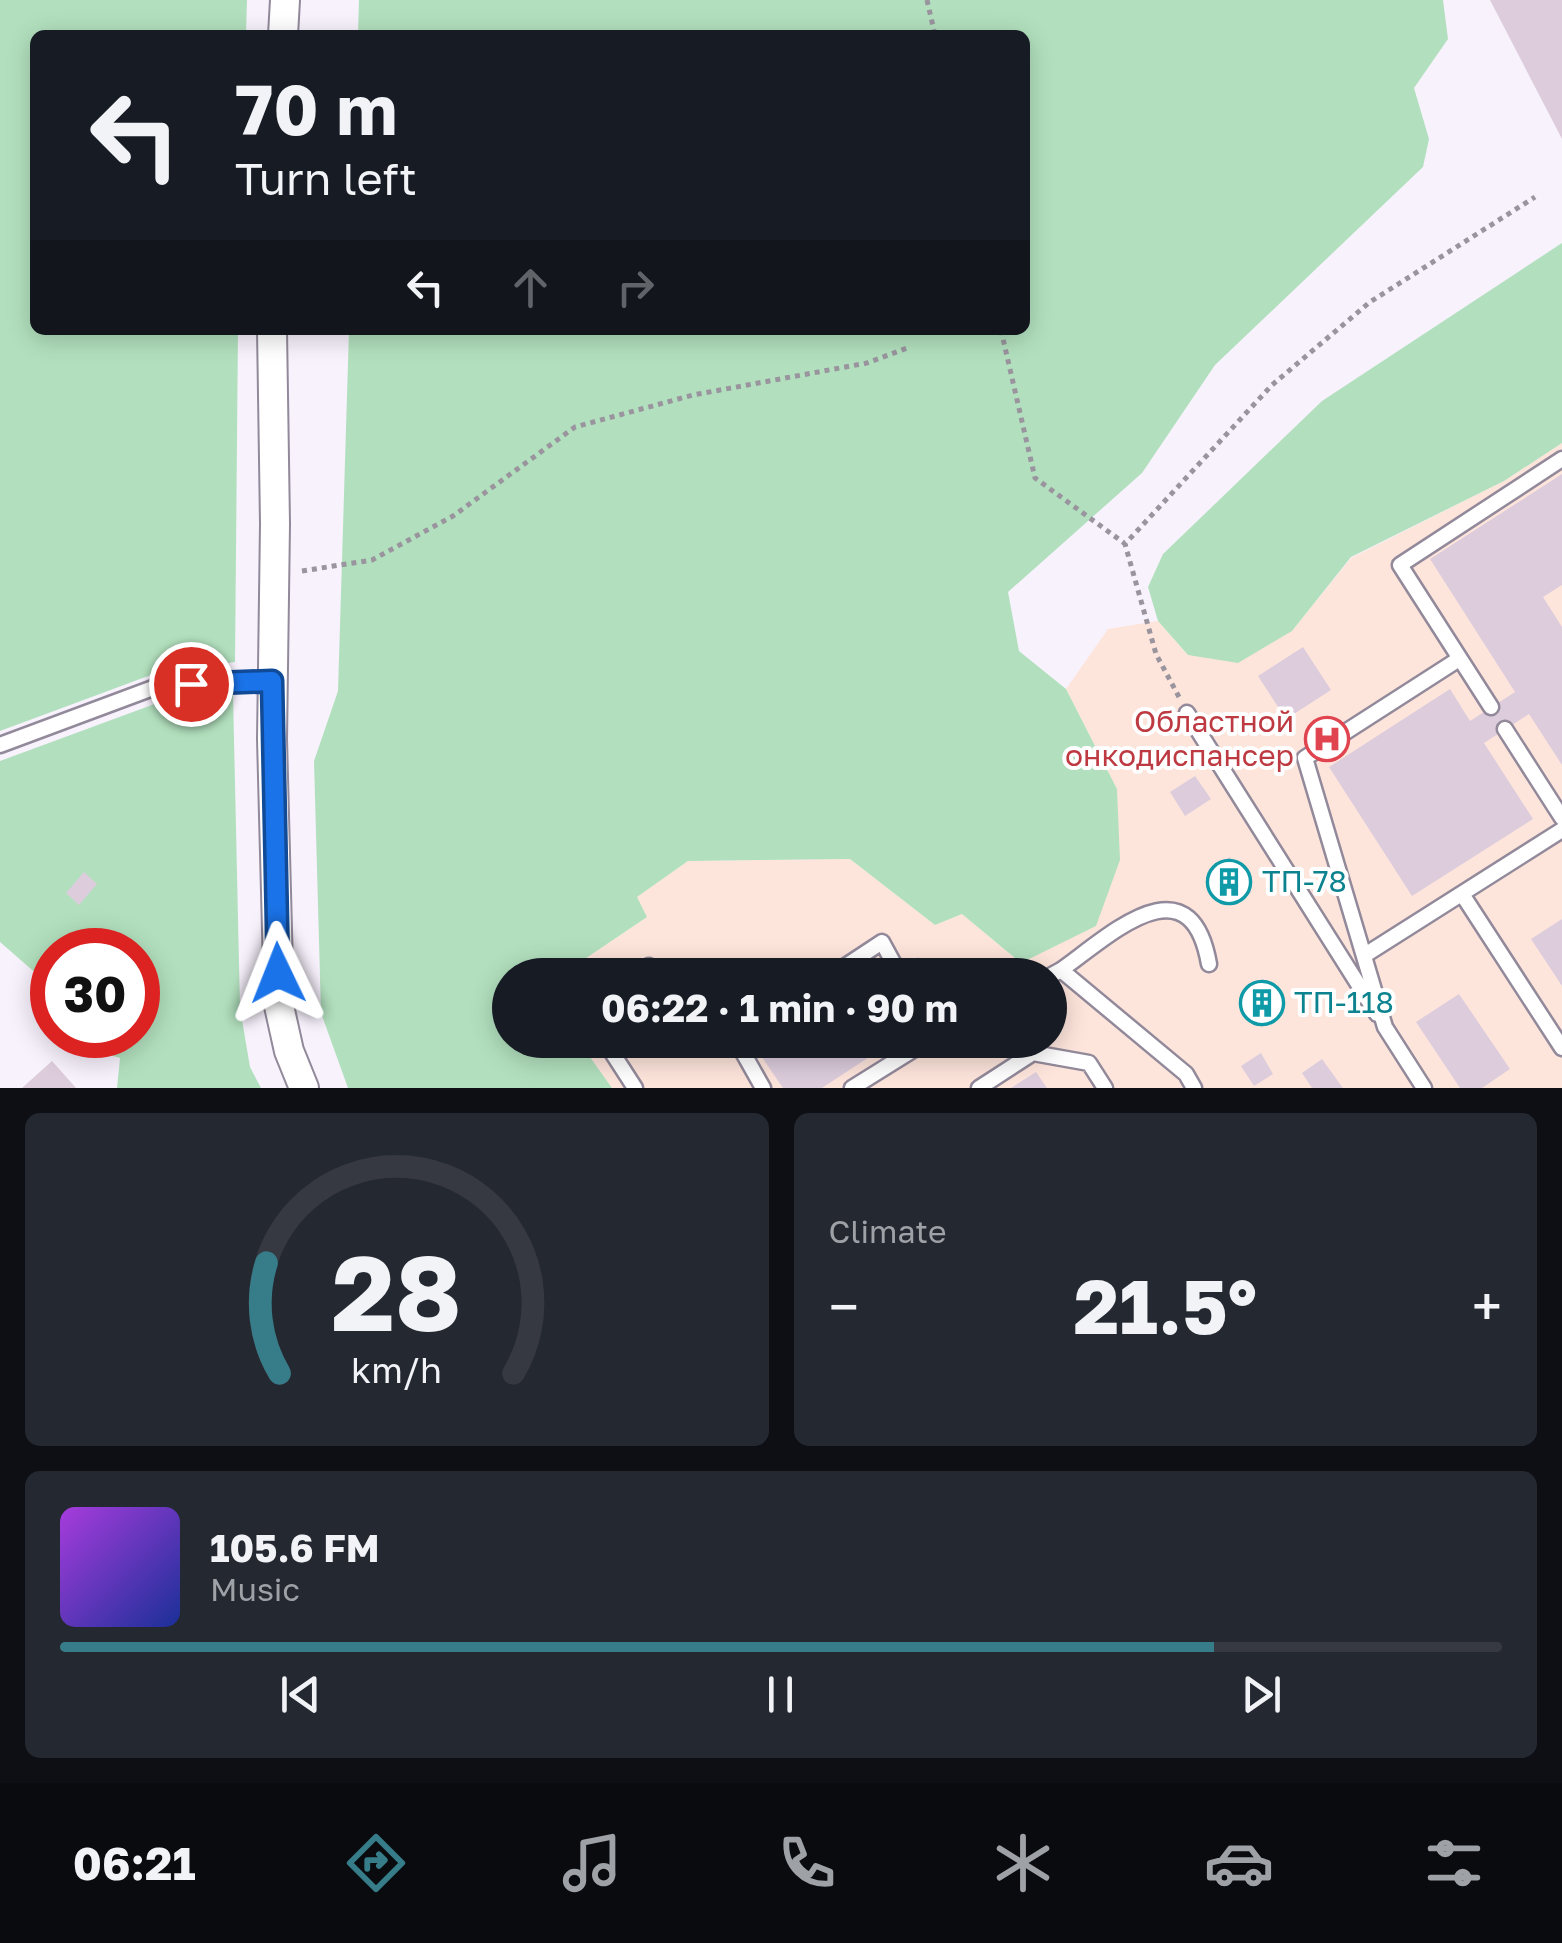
<!DOCTYPE html>
<html lang="en">
<head>
<meta charset="utf-8">
<style>
	body { margin:0; font-family:"Golos Text",sans-serif; background:#242831; color:#f1f3f6; height:100vh; display:flex; flex-direction:column; font-size:38px; white-space:nowrap }
	* { box-sizing:border-box; margin:0 }
	p { font-size:32px; color:#9ea1a6 }
	.icon { flex:none; width:55px; height:55px; fill:none; stroke:currentColor; stroke-width:2; stroke-linecap:round; stroke-linejoin:round }
	.map { position:relative; height:1088px; overflow:hidden }
	.side { display:flex; flex-direction:column; gap:25px; padding:25px; background:#0d0f14; flex:1 }
	.side>* { flex:none }
	.hud { position:absolute; left:30px; top:30px; width:1000px; height:305px; border-radius:15px; box-shadow:0 5px 25px #0003; background:#171b24; color:#f1f3f6; overflow:hidden }
	.speed { position:absolute; left:30px; top:928px; display:flex; gap:20px; font-size:50px; font-weight:700; text-align:center }
	.speed>* { display:grid; place-content:center; width:130px; height:130px; border-radius:50%; background:#171b24; box-shadow:0 5px 25px #0003; line-height:1 }
	.speed .limit { border:15px solid #d22; background:#fff; color:#111 }
	.pin { position:absolute; display:grid; place-items:center; width:85px; height:85px; color:#fff; margin:-42px; border:5px solid #fff; border-radius:50%; box-shadow:0 2px 10px #0007 }
	.me { position:absolute; width:110px; margin:-55px; rotate:358deg; stroke-linejoin:round; filter:drop-shadow(0 0 8px #0008) }
	.turn { display:flex; align-items:center; gap:35px; height:210px; padding:0 40px; font-size:45px }
	.turn .icon { width:130px; height:130px; stroke-width:2.5 }
	.turn b { display:block; font-size:70px; line-height:85px }
	.lanes { display:flex; align-items:center; height:95px; padding:0 40px; background:#0003; justify-content:center; gap:50px; direction:ltr }
	.lanes .off { opacity:.35 }
	.big { font-size:75px; font-weight:700; line-height:1.1 }
	.side .widget { flex:1; display:flex; flex-direction:column; justify-content:center; gap:15px; min-width:0; padding:0 35px; border-radius:15px; background:#242831 }
	.side .dial { align-items:center; gap:0 }
	.dial svg { height:260px; overflow:visible; fill:none; stroke:#363941; stroke-width:7; stroke-linecap:round; text-anchor:middle }
	.dial text { fill:#f1f3f6; stroke:none }
	.song { display:flex; align-items:center; gap:30px }
	.cover { width:120px; height:120px; border-radius:15px; background:linear-gradient(135deg,hsl(280 70% 55%),hsl(230 70% 35%)) }
	.played { height:10px; border-radius:5px; background:linear-gradient(90deg,#377c89 80%,#363941 80%) }
	.keys { display:flex; justify-content:space-around; direction:ltr }
	.heat { display:flex; justify-content:space-between; align-items:center; font-size:55px; direction:ltr }
	.side .tiles { flex:1; display:grid; gap:25px; grid-template-columns:1fr 1fr }
	.widget:last-child { grid-column:span 2 }
	.trip { position:absolute; left:492px; top:958px; width:575px; height:100px; border-radius:50px; background:#171b24; box-shadow:0 5px 25px #0003; font-weight:700; line-height:100px; text-align:center }
	.tabs { display:flex; height:160px; justify-content:space-around; align-items:center; background:#090b0e; color:#9ea1a6 }
	.tabs .icon { width:70px; height:70px }
	.tabs .on { color:#377c89 }
	.tabs b { font-size:45px; color:#f1f3f6 }
	.map>svg:first-child { display:block }
</style>
</head>
<body>
<div class="map">
<svg width="1562" height="1088" viewBox="0 0 1562 1088">
	<rect width="100%" height="100%" fill="#f8f2fd"/>
	<path fill="#fee5dc" d="M1562,443V1088H612L578,1040H1050V975H561L647,917L637,897L688,861L850,859L935,925L962,914L1021,963L1117,789L1066,689L1108,629L1158,621L1188,655L1292,631L1351,558L1504,481Z"/>
	<path fill="#b2e0be" d="M0,0H247L246,35H35V330H238L235,662L159,672L0,731Z
		M359,0H1443L1448,39L1414,88L1429,139L1423,167L1215,365L1142,473L1008,592L1019,651L1066,689L1117,789L1120,860L1096,926L1021,963L962,914L935,925L850,859L688,861L637,897L647,917L561,975H510V1040H578L612,1088H348L321,1013L314,761L338,691L349,330H1025V35H358Z
		M1562,243V443L1504,481L1351,557L1292,631L1238,663L1188,655L1158,621L1148,587L1163,554L1322,401Z
		M233,694L240,1008L250,1067L261,1088H117L120,1058L61,1041V1035H138V950H52V1000L39,976L0,942V761L160,702Z"/>
	<path fill="#dcccdc" d="M1490,0H1562V139Z
		M1562,474V585L1543,597L1562,627V765L1529,714L1484,743L1533,819L1412,896L1329,767L1450,689L1470,721L1515,692L1430,559Z
		M1303,647L1331,690L1286,719L1258,676Z
		M1195,776L1211,799L1185,816L1170,792Z
		M1230,857L1251,893L1230,906L1208,870Z
		M84,872L97,884L79,905L66,893Z
		M1562,919V986L1531,939Z
		M918,957L927,969L916,975L908,965Z
		M1263,979L1284,1013L1262,1027L1241,994Z
		M1459,994L1510,1069L1482,1088H1460L1416,1022Z
		M772,1040H895L822,1088H783L757,1050Z
		M1261,1053L1273,1074L1254,1086L1241,1066Z
		M1322,1059L1343,1088H1312L1302,1073Z
		M52,1061L76,1088H22Z
		M1036,1072L1047,1088H1011Z"/>
	<g fill="none" stroke-linecap="round" stroke-linejoin="round">
		<defs>
			<path id="service" d="M1491,707L1400,565L1562,459
				M1187,713L1377,1014
				M1505,729L1562,818
				M0,745L161,685L271,681
				M1462,894L1562,1048
				M1365,955L1562,830
				M1061,970C1108,937 1190,857 1209,964
				M634,975L649,966
				M832,975L882,942L900,975
				M1050,976L1061,970L1186,1074L1194,1088
				M604,1040L635,1088
				M736,1040L763,1088
				M852,1088L929,1040
				M979,1088L1033,1053L1089,1063L1105,1088
				M1424,1088L1385,1027L1305,758L1459,659"/>
			<path id="minor" d="M283,35L285,0
				M272,330L275,524L272,739L279,1006L289,1051L304,1088"/>
		</defs>
		<use href="#service" stroke="#92899a" stroke-width="19"/>
		<use href="#minor" stroke="#92899a" stroke-width="32"/>
		<path stroke="#99949d" stroke-width="5" stroke-dasharray="5 5" stroke-linecap="butt" d="M927,0L935,35
			M1001,330L1035,478L1124,543
			M302,571L372,560L453,516L575,427L693,395L867,363L910,347
			M1179,697L1156,654L1125,544L1272,385L1370,302L1535,197"/>
		<use href="#service" stroke="#fff" stroke-width="14"/>
		<use href="#minor" stroke="#fff" stroke-width="28"/>
	</g>
	<g fill="none" stroke-linecap="round" stroke-linejoin="round">
		<defs>
			<path id="route" d="M191,684L272,681L278,973"/>
		</defs>
		<use href="#route" stroke="#114b97" stroke-width="25"/>
		<use href="#route" stroke="#1a73e8" stroke-width="18"/>
	</g>
	<defs>
		<symbol id="hospital-ring" viewBox="-11 -11 22 22"><circle r="9.5" fill="#fff" stroke="#e0444e" stroke-width="1.5"/><path d="M-5-5h3v3.5h4V-5h3V5h-3V1.5h-4V5h-3Z" fill="#e0444e"/></symbol>
		<symbol id="building-ring" viewBox="-11 -11 22 22"><circle r="9.5" fill="#fff" stroke="#0f9aa8" stroke-width="1.5"/><path d="M-4-6H4V6H1V3H-1V6H-4ZM-2.5-4.3h1.7v1.8h-1.7ZM.8-4.3h1.7v1.8H.8ZM-2.5-1h1.7V.8h-1.7ZM.8-1h1.7V.8H.8Z" fill="#0f9aa8"/></symbol>
	</defs>
	<g fill-rule="evenodd">
		<use href="#hospital-ring" x="1302" y="714" width="50" height="50"/>
		<use href="#building-ring" x="1204" y="857" width="50" height="50"/>
		<use href="#building-ring" x="1237" y="978" width="50" height="50"/>
	</g>
	<g text-anchor="middle" stroke-width="8" stroke-linejoin="round" paint-order="stroke">
		<g font-size="30" fill="#be3a42" stroke="#fff" text-anchor="end">
			<text x="1294" y="732">Областной<tspan x="1294" dy="34">онкодиспансер</tspan></text>
		</g>
		<g font-size="30" fill="#0d838f" stroke="#fff" text-anchor="start">
			<text x="1262" y="892">ТП-78</text>
			<text x="1294" y="1013">ТП-118</text>
		</g>
	</g>
</svg>
<div class="speed"><div class="limit">30</div></div>
<div class="pin" style="left:191px;top:684px;background:#d93025"><svg class="icon" aria-label="arrive" viewBox="0 0 24 24"><path d="M6 21V4h12l-3 4 3 4H6"/></svg></div>
<svg class="me" style="left:278px;top:973px" viewBox="-20 -20 40 40"><path d="M0-17L14 15 0 8-14 15z" fill="#1a73e8" stroke="#fff" stroke-width="4"/></svg>
<div class="trip">06:22 · 1 min · 90 m</div>
<div class="hud">
<div class="turn"><svg class="icon" aria-label="left" viewBox="0 0 24 24"><path d="M17 20v-9H6M10 6l-5 5 5 5"/></svg><div><b>70 m</b>Turn left</div></div>
<div class="lanes"><svg class="icon" aria-label="left" viewBox="0 0 24 24"><path d="M17 20v-9H6M10 6l-5 5 5 5"/></svg><svg class="icon off" aria-label="ahead" viewBox="0 0 24 24"><path d="M12 20V5M6 11l6-6 6 6"/></svg><svg class="icon off" aria-label="right" viewBox="0 0 24 24"><path d="M7 20v-9h11M14 6l5 5-5 5"/></svg></div>
</div>
</div>
<section class="side">
<div class="tiles">
<div class="widget dial"><svg viewBox="0 0 100 80">
<path d="M14 69A42 42 0 1 1 86 69"/>
<path d="M14 69A42 42 0 0 1 10 35" stroke="#377c89"/>
<text x="50" y="56" font-size="32" font-weight="700">28</text>
<text x="50" y="72" font-size="11">km/h</text>
</svg></div>
<div class="widget"><p>Climate</p>
<div class="heat"><a>−</a><b class="big">21.5°</b><a>+</a></div>
</div>
<div class="widget">
<div class="song"><i class="cover"></i><div><b>105.6 FM</b><p>Music</p></div></div>
<div class="played"></div>
<div class="keys"><svg class="icon" aria-label="previous" viewBox="0 0 24 24"><path d="M18 5L8 12l10 7zM5 5v14"/></svg><svg class="icon" aria-label="pause" viewBox="0 0 24 24"><path d="M8 5v14M16 5v14"/></svg><svg class="icon" aria-label="next" viewBox="0 0 24 24"><path d="M6 5l10 7-10 7zM19 5v14"/></svg></div>
</div>
</div>
</section>
<nav class="tabs">
<b>06:21</b>
<svg class="icon on" aria-label="directions" viewBox="0 0 24 24"><path d="M12 3l9 9-9 9-9-9zM9 14v-3h6M13 9l2 2-2 2"/></svg>
<svg class="icon" aria-label="music" viewBox="0 0 24 24"><path d="M9 18V5l10-2v13"/><circle cx="6" cy="18" r="3"/><circle cx="16" cy="16" r="3"/></svg>
<svg class="icon" aria-label="phone" viewBox="0 0 24 24"><path d="M5 4h4l2 5-3 2q2 4 5 5l2-3 5 2v4C11 20 4 13 5 4z"/></svg>
<svg class="icon" aria-label="climate" viewBox="0 0 24 24"><path d="M12 3v18M4 7l16 10M4 17L20 7"/></svg>
<svg class="icon" aria-label="car" viewBox="0 0 24 24"><path d="M5 17H2v-5l4-1 3-4h7l3 4 3 1v5h-3M9 17h6M6 11h13"/><circle cx="7" cy="17" r="2"/><circle cx="17" cy="17" r="2"/></svg>
<svg class="icon" aria-label="filters" viewBox="0 0 24 24"><path d="M4 7h16M4 17h16"/><circle cx="9" cy="7" r="2"/><circle cx="15" cy="17" r="2"/></svg>
</nav>
</body>
</html>
